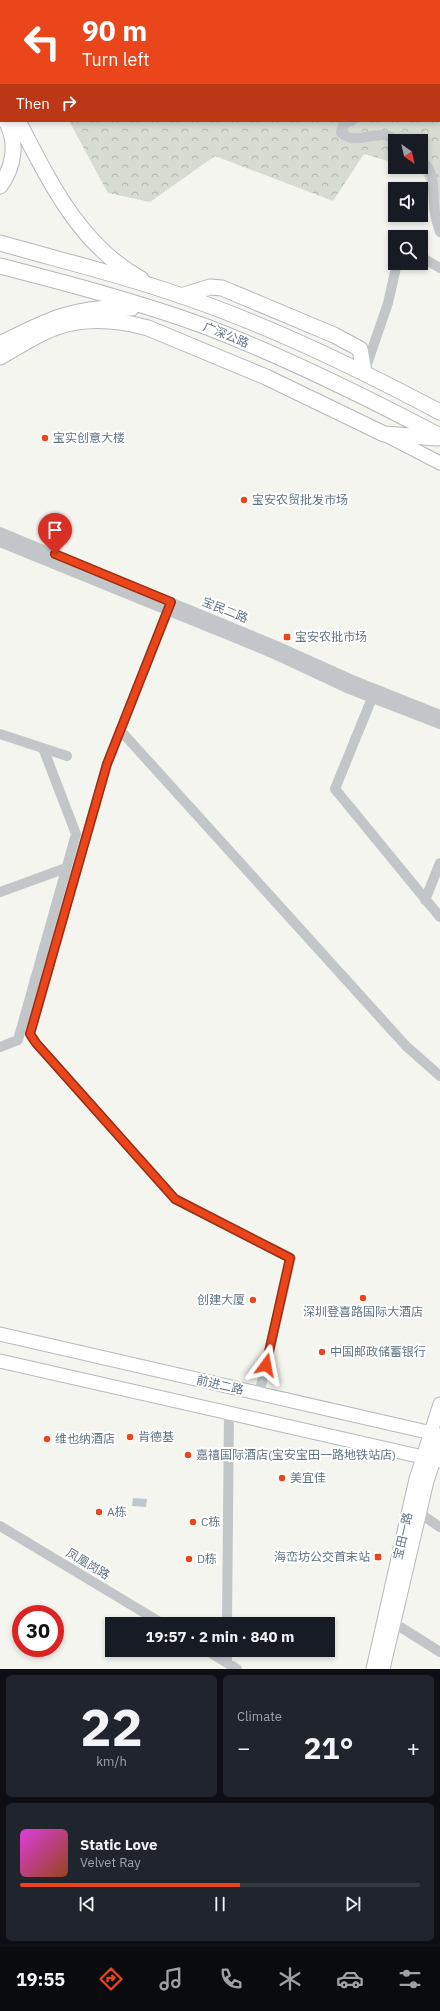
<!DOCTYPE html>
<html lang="en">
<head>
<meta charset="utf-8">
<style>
	body { margin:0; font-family:"IBM Plex Sans","Noto Sans SC",sans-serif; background:#20242c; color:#f1f3f6; height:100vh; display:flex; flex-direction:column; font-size:15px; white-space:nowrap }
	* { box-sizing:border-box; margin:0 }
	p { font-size:13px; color:#9ea1a6 }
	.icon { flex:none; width:22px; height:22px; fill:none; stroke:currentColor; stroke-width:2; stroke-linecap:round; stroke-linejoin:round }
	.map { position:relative; height:1669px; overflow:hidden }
	.drawer { display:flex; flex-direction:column; gap:6px; padding:6px; background:#0d0f14; flex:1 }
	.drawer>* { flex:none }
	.hud { position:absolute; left:0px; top:0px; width:440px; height:122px; box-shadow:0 2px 6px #0003; background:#ea451b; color:#fff; overflow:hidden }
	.needle { width:26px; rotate:146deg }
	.fabs { position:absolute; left:388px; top:134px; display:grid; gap:8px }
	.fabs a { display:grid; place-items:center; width:40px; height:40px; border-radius:0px; background:#171b24; box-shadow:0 2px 6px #0003; font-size:20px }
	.speed { position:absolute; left:12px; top:1605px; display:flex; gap:8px; font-size:20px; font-weight:700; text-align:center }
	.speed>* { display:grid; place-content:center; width:52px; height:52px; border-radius:50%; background:#171b24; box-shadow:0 2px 6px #0003; line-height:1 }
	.speed .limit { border:6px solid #d22; background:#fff; color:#111 }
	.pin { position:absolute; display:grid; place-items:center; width:34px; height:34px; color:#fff; margin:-41px -17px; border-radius:50% 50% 50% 0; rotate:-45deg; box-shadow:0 0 4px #0007 }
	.pin .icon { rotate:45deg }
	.me { position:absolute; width:44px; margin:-22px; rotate:13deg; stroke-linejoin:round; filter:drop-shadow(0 0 3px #0008) }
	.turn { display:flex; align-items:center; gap:14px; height:84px; padding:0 16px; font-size:18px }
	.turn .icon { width:52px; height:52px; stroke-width:2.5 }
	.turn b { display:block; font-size:28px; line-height:34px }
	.then { display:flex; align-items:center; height:38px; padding:0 16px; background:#0003; gap:8px; font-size:15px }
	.big { font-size:30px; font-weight:700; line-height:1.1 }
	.drawer .widget { flex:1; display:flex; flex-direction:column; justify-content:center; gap:6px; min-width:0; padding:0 14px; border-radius:6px; background:#20242c }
	.drawer .dial { align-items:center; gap:0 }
	.dial b { font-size:52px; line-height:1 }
	.song { display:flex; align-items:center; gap:12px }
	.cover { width:48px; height:48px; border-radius:6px; background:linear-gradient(135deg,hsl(300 70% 55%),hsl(20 70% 35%)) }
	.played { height:4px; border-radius:2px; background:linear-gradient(90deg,#ea451b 55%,#363941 55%) }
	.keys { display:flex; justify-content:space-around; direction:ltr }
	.heat { display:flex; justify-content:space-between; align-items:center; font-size:22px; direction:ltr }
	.drawer .tiles { flex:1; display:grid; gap:6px; grid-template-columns:1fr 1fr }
	.widget:last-child { grid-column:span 2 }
	.trip { position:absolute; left:105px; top:1617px; width:230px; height:40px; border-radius:0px; background:#171b24; box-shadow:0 2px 6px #0003; font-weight:700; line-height:40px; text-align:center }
	.dock { display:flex; height:64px; justify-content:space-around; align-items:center; background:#090b0e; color:#9ea1a6 }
	.dock .icon { width:28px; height:28px }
	.dock .active { color:#ea451b }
	.dock b { font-size:18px; color:#f1f3f6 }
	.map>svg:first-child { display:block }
</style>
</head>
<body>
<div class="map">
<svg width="440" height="1669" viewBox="0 0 440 1669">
	<defs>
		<pattern id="forest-crowns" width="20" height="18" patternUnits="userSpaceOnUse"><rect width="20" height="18" fill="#d6dcd1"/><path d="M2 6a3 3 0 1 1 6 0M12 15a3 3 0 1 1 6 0" fill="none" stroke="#b1b7af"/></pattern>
	</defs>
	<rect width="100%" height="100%" fill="#f5f5f0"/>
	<path fill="url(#forest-crowns)" d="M93,0H440V216L422,171L407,167H421V141H395V163L364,154L333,201L215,156L150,202L108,193L69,121H439V1Z"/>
	<path fill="#bdc8cd" d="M133,1498L147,1499L146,1507L132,1506Z"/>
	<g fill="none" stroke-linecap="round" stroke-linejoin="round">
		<defs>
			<path id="major" d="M388,436L440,463
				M0,1334L440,1435
				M0,1361L440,1461
				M373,1669L416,1479L440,1404
				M383,1669L427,1481L440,1442"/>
			<path id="highway" d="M0,68L1,70
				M0,91L1,93
				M18,121C49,180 79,245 141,279
				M0,186C14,167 18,142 6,121
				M0,243C52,258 106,271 158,288C256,319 349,364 440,412
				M0,266C69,284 139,302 207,327C287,358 364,396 440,436
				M181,296L210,287L222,288L334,335L360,349L364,372
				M0,344C47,320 77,305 132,308
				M0,357C18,347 37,334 57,327C86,317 119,320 148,328L266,377L384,434L437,438"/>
		</defs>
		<use href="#major" stroke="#b5b9bd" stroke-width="15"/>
		<use href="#highway" stroke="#b4b8bb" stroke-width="17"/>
		<path stroke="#c2c6c9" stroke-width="10" d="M383,0V1
			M439,33L440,34
			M439,113H440
			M352,121C345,122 342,126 341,133C359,148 378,125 397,141
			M421,160C436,172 432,187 434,204C434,213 437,223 440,232
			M421,257L440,268
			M365,370L388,303L397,263
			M0,532L279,647L357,682L440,715
			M0,542L272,653L347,688L440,724
			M171,602L107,764L30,1033L36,1043L175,1199L291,1258L259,1394
			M372,698L335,789L440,917
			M120,730L406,1046L440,1076
			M0,734L67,756
			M0,892L66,868
			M425,900L440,863
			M0,1047L18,1040L76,834L43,748
			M419,1513L440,1527
			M0,1526L163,1624
			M394,1623L440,1652
			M227,1624L229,1413
			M206,1650L237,1669
			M227,1663V1650"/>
		<use href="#major" stroke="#fff" stroke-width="13"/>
		<use href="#highway" stroke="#fff" stroke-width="15"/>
	</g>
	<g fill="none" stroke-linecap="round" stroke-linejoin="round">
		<defs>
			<path id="route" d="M55,554L171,602L107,764L30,1034L36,1043L175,1199L290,1258L266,1365"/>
		</defs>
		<use href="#route" stroke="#982d12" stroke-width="10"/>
		<use href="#route" stroke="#ea451b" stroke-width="7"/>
	</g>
	<g fill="#ea451b" stroke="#fff" stroke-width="1.5">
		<circle cx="45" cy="438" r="4"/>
		<circle cx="244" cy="500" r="4"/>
		<rect x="283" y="633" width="8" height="8" rx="2"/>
		<circle cx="363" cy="1298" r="4"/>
		<circle cx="253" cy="1300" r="4"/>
		<circle cx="322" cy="1352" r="4"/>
		<circle cx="130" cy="1437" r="4"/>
		<circle cx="47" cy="1439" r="4"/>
		<circle cx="188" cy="1455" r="4"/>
		<circle cx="282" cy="1478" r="4"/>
		<circle cx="99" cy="1512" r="4"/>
		<circle cx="193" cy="1522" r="4"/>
		<rect x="374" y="1553" width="8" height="8" rx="2"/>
		<circle cx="189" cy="1559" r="4"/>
	</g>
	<g text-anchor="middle" stroke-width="4" stroke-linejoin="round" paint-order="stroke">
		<g font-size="12" fill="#627583" stroke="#fff">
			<text transform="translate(226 335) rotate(22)" y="4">广深公路</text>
			<text transform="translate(225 610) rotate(22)" y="4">宝民二路</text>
			<text transform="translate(220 1385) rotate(13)" y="4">前进二路</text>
			<text transform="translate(403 1536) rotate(-77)" y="4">宝田一路</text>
			<text transform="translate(88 1564) rotate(31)" y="4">凤凰岗路</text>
		</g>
		<g font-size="12" fill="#627583" stroke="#fff" text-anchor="start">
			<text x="53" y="442">宝实创意大楼</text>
			<text x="252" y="504">宝安农贸批发市场</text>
			<text x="295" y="641">宝安农批市场</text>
			<text x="245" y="1304" text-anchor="end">创建大厦</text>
			<text x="363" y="1316" text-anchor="middle">深圳登喜路国际大酒店</text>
			<text x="330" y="1356">中国邮政储蓄银行</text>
			<text x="138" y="1441">肯德基</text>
			<text x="55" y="1443">维也纳酒店</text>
			<text x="196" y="1459">嘉禧国际酒店(宝安宝田一路地铁站店)</text>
			<text x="290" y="1482">美宜佳</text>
			<text x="107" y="1516">A栋</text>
			<text x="201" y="1526">C栋</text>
			<text x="370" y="1561" text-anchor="end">海峦坊公交首末站</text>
			<text x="197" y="1563">D栋</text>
		</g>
	</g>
</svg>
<div class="fabs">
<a><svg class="needle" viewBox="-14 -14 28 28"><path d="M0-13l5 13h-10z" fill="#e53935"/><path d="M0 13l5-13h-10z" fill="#9ea1a6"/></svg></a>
<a><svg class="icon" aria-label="sound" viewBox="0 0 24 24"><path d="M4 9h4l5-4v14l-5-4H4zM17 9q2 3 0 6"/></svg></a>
<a><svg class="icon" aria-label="search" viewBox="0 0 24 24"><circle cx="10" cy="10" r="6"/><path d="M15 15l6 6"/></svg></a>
</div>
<div class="speed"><div class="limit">30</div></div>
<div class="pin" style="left:55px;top:554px;background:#d93025"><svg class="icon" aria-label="arrive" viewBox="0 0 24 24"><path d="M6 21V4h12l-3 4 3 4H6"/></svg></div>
<svg class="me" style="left:266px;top:1365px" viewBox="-20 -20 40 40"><path d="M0-17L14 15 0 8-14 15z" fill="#ea451b" stroke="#fff" stroke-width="4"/></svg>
<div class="trip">19:57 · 2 min · 840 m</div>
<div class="hud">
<div class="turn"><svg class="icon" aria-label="left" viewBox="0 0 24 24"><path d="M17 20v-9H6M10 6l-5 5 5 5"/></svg><div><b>90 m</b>Turn left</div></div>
<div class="then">Then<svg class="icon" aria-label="right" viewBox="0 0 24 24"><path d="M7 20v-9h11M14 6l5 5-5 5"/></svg></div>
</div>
</div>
<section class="drawer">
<div class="tiles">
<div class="widget dial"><b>22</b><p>km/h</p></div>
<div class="widget"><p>Climate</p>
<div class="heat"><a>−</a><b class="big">21°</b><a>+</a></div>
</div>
<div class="widget">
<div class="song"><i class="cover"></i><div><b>Static Love</b><p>Velvet Ray</p></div></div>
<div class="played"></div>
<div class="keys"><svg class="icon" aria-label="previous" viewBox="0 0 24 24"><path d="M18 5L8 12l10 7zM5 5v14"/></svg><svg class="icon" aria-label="pause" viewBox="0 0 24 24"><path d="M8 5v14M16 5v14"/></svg><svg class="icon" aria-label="next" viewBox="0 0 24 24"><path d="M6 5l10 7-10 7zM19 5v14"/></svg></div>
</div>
</div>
</section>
<nav class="dock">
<b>19:55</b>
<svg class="icon active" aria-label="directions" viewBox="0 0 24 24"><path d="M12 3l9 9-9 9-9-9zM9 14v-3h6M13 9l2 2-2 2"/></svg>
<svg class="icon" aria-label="music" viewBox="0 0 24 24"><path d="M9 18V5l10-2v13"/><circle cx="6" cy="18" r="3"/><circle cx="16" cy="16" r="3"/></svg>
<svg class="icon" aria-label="phone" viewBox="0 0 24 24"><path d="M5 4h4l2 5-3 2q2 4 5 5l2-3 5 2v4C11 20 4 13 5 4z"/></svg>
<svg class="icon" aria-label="climate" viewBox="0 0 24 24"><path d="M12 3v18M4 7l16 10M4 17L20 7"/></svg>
<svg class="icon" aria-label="car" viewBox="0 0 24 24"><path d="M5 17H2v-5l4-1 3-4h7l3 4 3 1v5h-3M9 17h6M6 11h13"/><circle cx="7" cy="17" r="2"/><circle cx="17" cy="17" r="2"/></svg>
<svg class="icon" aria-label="filters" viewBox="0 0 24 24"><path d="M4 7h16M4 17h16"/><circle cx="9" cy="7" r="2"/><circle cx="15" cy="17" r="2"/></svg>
</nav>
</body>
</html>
